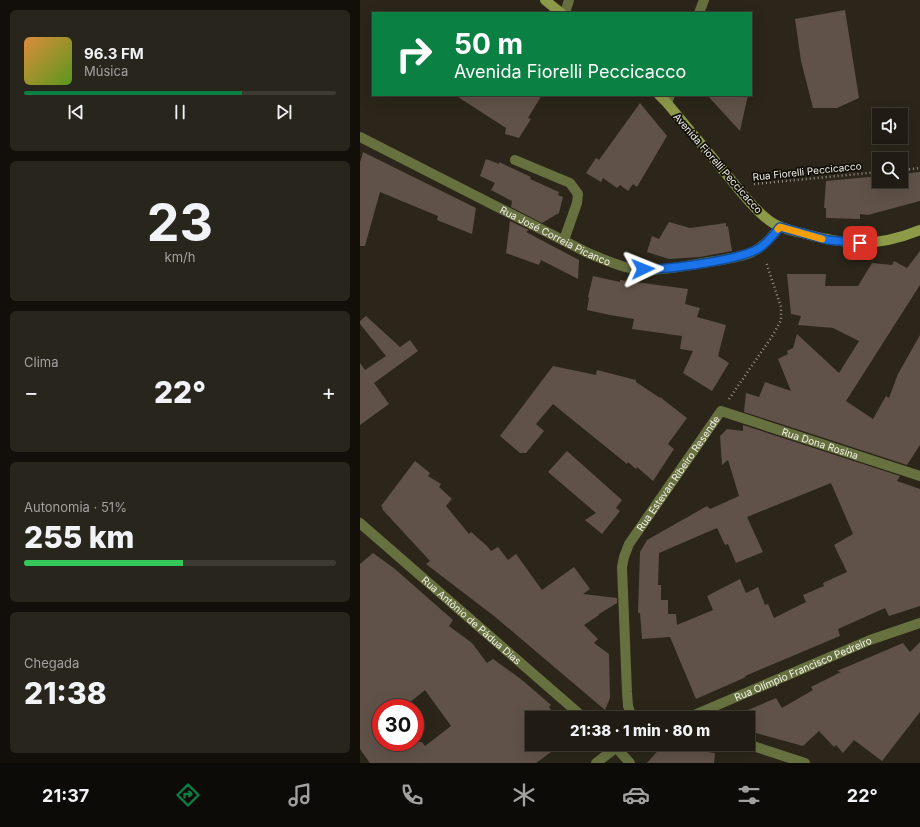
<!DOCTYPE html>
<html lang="pt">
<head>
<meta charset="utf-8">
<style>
	body { margin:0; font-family:Inter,sans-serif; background:#28251c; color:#f1f3f6; height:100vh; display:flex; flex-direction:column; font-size:15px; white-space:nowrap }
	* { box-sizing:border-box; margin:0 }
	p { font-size:13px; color:#a2a1a0 }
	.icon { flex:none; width:22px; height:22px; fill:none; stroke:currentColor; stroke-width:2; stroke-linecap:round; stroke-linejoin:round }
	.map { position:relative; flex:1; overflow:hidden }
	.side { display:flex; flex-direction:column; gap:10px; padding:10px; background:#120f0a; width:360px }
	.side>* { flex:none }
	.banner { position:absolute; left:12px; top:12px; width:380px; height:84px; border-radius:0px; box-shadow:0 4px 16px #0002,0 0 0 1px #3d3a33; background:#0b8043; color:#fff; overflow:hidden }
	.controls { position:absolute; left:512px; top:108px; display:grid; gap:8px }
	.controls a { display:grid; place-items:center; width:36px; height:36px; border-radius:0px; background:#201c13; box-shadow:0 4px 16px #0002,0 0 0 1px #3d3a33; font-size:20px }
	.speed { position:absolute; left:12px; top:699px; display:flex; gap:8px; font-size:20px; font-weight:700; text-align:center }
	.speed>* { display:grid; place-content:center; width:52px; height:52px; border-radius:50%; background:#201c13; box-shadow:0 4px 16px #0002,0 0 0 1px #3d3a33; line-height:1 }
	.speed .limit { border:6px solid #d22; background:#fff; color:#111 }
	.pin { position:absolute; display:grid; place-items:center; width:34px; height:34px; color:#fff; margin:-17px; border-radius:8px; box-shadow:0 2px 6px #0006 }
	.me { position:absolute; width:44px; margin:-22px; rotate:88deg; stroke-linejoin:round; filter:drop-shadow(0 0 3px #0008) }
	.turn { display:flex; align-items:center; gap:14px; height:84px; padding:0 16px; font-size:18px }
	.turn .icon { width:52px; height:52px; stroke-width:2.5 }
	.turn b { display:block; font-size:28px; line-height:34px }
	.big { font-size:30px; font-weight:800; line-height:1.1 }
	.side .widget { flex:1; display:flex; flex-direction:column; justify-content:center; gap:6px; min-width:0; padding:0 14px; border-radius:6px; background:#28251c }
	.side .dial { align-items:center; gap:0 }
	.dial b { font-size:52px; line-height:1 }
	.song { display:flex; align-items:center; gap:12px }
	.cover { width:48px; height:48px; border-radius:6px; background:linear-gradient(135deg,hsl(30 70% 55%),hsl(90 70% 35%)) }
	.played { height:4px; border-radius:2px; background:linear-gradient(90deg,#0b8043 70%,#3d3a33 70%) }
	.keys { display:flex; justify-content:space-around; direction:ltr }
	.heat { display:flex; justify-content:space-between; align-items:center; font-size:22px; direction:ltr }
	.charge { height:6px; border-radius:3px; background:linear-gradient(90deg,#34c759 51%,#3d3a33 0) }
	.trip { position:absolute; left:165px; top:711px; width:230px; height:40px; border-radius:0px; background:#201c13; box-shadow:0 4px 16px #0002,0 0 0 1px #3d3a33; font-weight:800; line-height:40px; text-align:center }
	.menu { display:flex; height:64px; justify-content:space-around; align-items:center; background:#0d0b08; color:#a2a1a0 }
	.menu .icon { width:28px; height:28px }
	.menu .on { color:#0b8043 }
	.menu b { font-size:18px; color:#f1f3f6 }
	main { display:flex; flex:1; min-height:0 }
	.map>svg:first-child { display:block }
</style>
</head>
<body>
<main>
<section class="side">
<div class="widget">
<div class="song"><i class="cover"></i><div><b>96.3 FM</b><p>Música</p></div></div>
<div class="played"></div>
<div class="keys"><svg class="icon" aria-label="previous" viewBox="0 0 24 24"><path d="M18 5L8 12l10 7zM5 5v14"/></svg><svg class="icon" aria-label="pause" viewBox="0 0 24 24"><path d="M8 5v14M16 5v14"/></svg><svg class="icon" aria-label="next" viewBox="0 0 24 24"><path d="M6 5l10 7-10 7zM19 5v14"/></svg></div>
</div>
<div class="widget dial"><b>23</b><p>km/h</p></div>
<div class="widget"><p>Clima</p>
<div class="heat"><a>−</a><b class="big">22°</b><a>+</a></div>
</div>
<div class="widget"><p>Autonomia · 51%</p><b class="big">255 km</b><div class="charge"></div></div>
<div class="widget"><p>Chegada</p><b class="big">21:38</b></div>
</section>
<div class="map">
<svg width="560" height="763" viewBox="0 0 560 763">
	<rect width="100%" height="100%" fill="#2b2619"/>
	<path fill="#605248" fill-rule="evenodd" d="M485,10L499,98L477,108H453L441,61L435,19Z
		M95,95H182L168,118L171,119L159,138L145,134L146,128Z
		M347,95H388L380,131Z
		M280,103L307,136L277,187L273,184L268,191L260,185L257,188L243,178L241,182L226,173L236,158L239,160Z
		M3,152L116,208L112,234L77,220L78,216L20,192L5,246H0V163Z
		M126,159L139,164V162L171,177L170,179L199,192L198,195L203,197L199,213L182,223L151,207L152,201L131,190L135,183L120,176Z
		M560,172V201L508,215L500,214V219L466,218V208H464L466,181L519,176V181H541V174Z
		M150,221L169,230L166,232L219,260L218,279L181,260L179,265L146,253Z
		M309,222L330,228L366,223V227L368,226L372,251L340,257L309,259L287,252L292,236L299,239Z
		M560,251V285L486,401L513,419L526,396L529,398L538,374L560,335V445L547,465L384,412L386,393L399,397L405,382L431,391L418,359L428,354L427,351L433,348L437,334L479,373L499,341L473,328L438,325L441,316L431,314L427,274H466L465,286H498L512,263L532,265L534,261L547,268Z
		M233,276L260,282V280L328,289L325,304L340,308L337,317L366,325L358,356L369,363L352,391L323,373L333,351L320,349L322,336L272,329L274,319L250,315L227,310L229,298L228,297Z
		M6,316L40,347L50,340L58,351L14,383L29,404L0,425V363L5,370L26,356L0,324V321Z
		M193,366L236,375L237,370L276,380V382L300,398V397L327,418L308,444L314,449L293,481L277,467L276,469L268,462L267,464L193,404L176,424L184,431L166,453H160L140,436Z
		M383,425L540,476L537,481L560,489V606L529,616L525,608L478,629L480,636L385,676L386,677L336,699L310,637L282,639L280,613H278L280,552L287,540L347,506L350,509L379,496L368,460L362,465L360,436L367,429L383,431ZM471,483L493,534L474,545L487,572L463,583L464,586L443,595L446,602L414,618L408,604L405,605L398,587L386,593L380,579L347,596L353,610L317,625L316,614H308V600H301V585H298L299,553L357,528L365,545L368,544L376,563L403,552L387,517Z
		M207,451L262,500L256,508L260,511L242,534L225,520L236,513L188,472Z
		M55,461L70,473L68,476L81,484L79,487L92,499L86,506L109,534L111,532L127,546L131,551L138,547L148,560L156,554L182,590L214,567L230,589L223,594L257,598V603L239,614V615L224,625L238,639L234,643L249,654L250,698L245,710L134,616L66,564L70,561L22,509L23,508L21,506Z
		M13,553L35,569L93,620L89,626L112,643L127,663L133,659L162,680L191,705L189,707L197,718H172V744H202L176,763H10L0,749V564ZM65,690L91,726L65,746L62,742H21V708H43Z
		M560,642V712L522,761L494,740L483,753L476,745L474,747L459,731L443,746L388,731V710L416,698L422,708L453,690L451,687L481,672L477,671L543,643L550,652Z
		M302,746L355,753L354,763H287Z"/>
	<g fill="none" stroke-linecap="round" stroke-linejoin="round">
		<path stroke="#979388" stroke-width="2.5" stroke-dasharray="1 3" stroke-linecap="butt" d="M541,170L560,168
			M394,184L519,172
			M369,399L413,335L421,320V307L406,262"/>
		<path stroke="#677140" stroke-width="10" d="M205,13L209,0
			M155,160L210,183L218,194L217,203L204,240"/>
		<g stroke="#677140" stroke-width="10">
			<path d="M339,13L344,0"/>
			<path d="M307,103L310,95"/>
			<path id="s1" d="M0,137L228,253C243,259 259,267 275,269C299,272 324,266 348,262C362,260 377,258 390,253C403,248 411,237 420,227"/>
			<path id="s2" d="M0,523L224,718"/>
			<path id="s3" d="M272,718L268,706L267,692L262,567L264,557L269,544L361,411L560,476"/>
			<path id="s4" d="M327,718L510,640L560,623"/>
			<path d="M253,744L270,763"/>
			<path d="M387,744L445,763"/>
			<path d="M236,763L257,747L266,744"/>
		</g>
		<path stroke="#8d9b49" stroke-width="10" d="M185,0L201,13
			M299,95L307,103C327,127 347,151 367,175C379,189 391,206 406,218C416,227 429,230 442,233C486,245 516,248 560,230"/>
	</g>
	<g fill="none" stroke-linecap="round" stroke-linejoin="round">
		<defs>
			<path id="route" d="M283,269C306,270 383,260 401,247C408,242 414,234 420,227L468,240L500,243"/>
		</defs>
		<use href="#route" stroke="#114b97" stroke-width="10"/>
		<use href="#route" stroke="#1a73e8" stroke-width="7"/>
		<path stroke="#f59e0b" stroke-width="7" d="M418,229L420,227L462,239"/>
	</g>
	<g text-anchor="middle" stroke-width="3.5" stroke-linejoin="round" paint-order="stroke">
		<g font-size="10" fill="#f5f2e9" stroke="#110f09">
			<text transform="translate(358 163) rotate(49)" y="4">Avenida Fiorelli Peccicacco</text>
			<text transform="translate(447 171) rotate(-6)" y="4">Rua Fiorelli Peccicacco</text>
			<text dy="4" stroke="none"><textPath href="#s1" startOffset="219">Rua José Correia Picanco</textPath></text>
			<text dy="4" stroke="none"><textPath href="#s3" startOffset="442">Rua Dona Rosina</textPath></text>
			<text dy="4" stroke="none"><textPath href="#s3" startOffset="262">Rua Estevan Ribeiro Resende</textPath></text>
			<text dy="4" stroke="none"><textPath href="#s2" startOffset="148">Rua Antônio de Pádua Dias</textPath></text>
			<text dy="4" stroke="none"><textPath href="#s4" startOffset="126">Rua Olímpio Francisco Pedreiro</textPath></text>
		</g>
	</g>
</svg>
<div class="controls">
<a><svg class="icon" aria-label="sound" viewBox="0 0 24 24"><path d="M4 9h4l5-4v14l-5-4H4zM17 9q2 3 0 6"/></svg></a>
<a><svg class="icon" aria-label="search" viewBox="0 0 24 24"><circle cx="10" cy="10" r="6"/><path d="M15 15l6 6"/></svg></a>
</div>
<div class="speed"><div class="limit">30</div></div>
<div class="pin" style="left:500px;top:243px;background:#d93025"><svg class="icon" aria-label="arrive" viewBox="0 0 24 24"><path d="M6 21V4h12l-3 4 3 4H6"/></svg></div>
<svg class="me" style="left:283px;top:269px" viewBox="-20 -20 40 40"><path d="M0-17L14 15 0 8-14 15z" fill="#1a73e8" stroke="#fff" stroke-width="4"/></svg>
<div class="trip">21:38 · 1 min · 80 m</div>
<div class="banner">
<div class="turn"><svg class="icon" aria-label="right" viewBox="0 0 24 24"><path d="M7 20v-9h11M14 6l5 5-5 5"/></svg><div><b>50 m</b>Avenida Fiorelli Peccicacco</div></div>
</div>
</div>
</main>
<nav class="menu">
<b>21:37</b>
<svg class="icon on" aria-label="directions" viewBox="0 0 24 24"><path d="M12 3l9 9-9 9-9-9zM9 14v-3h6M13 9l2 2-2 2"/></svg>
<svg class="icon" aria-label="music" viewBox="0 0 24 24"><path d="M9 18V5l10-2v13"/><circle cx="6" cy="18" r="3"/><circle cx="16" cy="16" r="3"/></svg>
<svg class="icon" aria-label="phone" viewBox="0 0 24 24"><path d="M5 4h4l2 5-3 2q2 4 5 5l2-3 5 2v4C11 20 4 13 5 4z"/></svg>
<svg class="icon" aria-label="climate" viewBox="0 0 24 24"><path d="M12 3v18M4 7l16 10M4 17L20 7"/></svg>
<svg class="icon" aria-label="car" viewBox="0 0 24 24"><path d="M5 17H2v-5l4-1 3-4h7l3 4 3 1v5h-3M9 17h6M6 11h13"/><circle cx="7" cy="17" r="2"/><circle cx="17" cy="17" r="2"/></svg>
<svg class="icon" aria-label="filters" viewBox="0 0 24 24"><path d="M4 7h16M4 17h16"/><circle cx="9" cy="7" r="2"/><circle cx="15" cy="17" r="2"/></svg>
<b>22°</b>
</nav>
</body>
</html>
